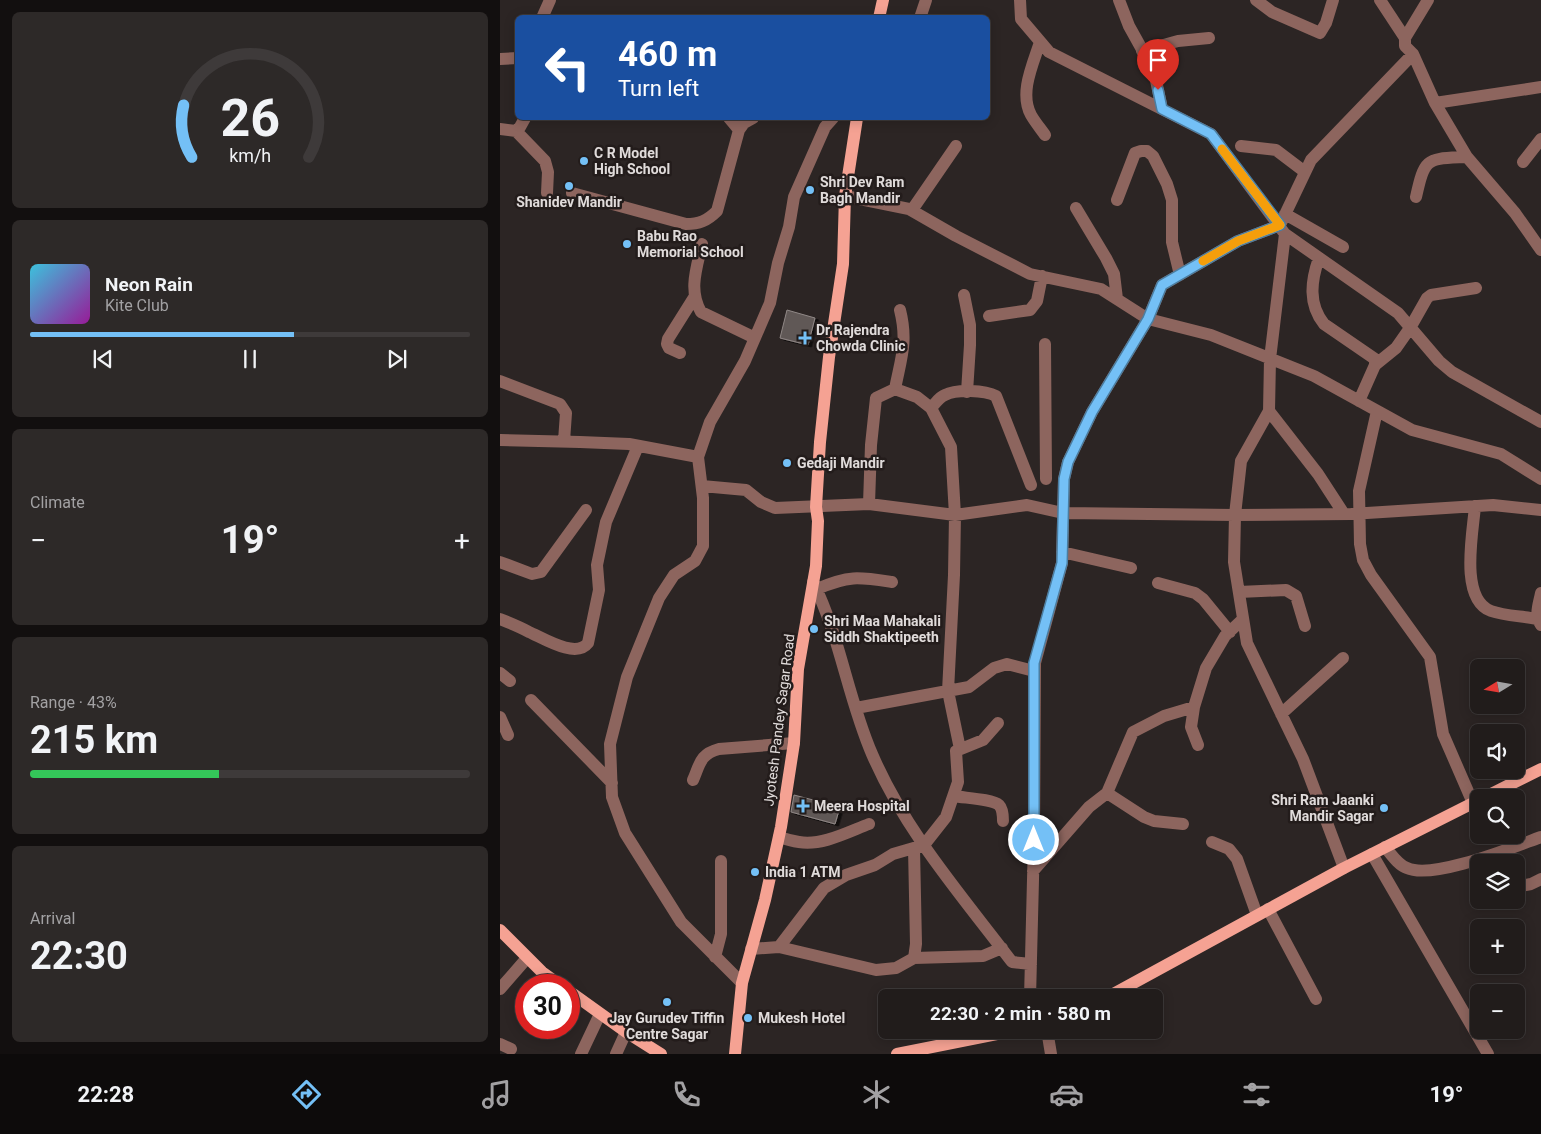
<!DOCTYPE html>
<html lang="en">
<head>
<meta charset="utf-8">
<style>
	body { margin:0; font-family:Roboto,sans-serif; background:#2d2928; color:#f1f3f6; height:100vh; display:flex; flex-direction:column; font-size:19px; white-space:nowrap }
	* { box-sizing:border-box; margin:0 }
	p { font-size:16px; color:#a2a1a3 }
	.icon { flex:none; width:28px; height:28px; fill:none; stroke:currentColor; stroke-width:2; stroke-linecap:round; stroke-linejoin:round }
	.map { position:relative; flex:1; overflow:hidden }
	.side { display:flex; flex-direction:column; gap:12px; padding:12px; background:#120f0f; width:500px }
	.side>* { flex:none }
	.guide { position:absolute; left:15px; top:15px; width:475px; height:105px; border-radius:8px; box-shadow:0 2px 12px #0003,0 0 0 1px #3e3a3a; background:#1a4fa0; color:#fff; overflow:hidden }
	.needle { width:32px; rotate:259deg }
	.fabs { position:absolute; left:970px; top:659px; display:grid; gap:10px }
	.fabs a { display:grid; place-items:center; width:55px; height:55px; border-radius:8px; background:#211c1b; box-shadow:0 2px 12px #0003,0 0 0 1px #3e3a3a; font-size:25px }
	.speed { position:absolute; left:15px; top:974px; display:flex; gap:10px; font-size:25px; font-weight:700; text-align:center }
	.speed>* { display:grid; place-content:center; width:65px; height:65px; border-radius:50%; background:#211c1b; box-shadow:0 2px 12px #0003,0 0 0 1px #3e3a3a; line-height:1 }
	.speed .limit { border:8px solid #d22; background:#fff; color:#111 }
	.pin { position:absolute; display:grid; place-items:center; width:42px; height:42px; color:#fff; margin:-51px -21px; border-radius:50% 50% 50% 0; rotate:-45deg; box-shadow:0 0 5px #0007 }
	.pin .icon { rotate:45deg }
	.me { position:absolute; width:55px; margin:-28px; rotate:0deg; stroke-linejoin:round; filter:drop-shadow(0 0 4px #0008) }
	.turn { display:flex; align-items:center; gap:18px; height:105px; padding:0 20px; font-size:22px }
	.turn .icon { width:65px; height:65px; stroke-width:2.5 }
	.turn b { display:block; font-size:35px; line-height:42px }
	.big { font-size:38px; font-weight:700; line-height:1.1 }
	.side .card { flex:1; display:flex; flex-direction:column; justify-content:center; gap:8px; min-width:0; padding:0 18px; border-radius:8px; background:#2d2928 }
	.side .dial { align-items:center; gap:0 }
	.dial svg { height:130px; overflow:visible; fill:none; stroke:#3e3a3a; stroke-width:7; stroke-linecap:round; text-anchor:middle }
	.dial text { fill:#f1f3f6; stroke:none }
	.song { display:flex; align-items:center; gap:15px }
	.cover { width:60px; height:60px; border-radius:8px; background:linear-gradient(135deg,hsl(190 70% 55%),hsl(300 70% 35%)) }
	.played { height:5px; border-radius:2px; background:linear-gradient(90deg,#74c0f6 60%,#3e3a3a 60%) }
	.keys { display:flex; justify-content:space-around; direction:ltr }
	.heat { display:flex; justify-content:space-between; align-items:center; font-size:28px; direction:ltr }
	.charge { height:8px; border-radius:4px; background:linear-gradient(90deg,#34c759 43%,#3e3a3a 0) }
	.trip { position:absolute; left:378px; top:989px; width:285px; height:50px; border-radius:8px; background:#211c1b; box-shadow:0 2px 12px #0003,0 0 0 1px #3e3a3a; font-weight:700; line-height:50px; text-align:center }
	.tabs { display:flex; height:80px; justify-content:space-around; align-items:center; background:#0d0b0b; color:#a2a1a3 }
	.tabs .icon { width:35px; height:35px }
	.tabs .selected { color:#74c0f6 }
	.tabs b { font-size:22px; color:#f1f3f6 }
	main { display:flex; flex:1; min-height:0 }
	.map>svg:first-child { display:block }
</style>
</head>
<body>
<main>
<section class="side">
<div class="card dial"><svg viewBox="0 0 100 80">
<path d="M14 69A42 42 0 1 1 86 69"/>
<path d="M14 69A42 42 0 0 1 9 37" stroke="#74c0f6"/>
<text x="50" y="56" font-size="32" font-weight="700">26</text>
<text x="50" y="72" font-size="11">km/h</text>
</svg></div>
<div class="card">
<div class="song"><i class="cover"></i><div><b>Neon Rain</b><p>Kite Club</p></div></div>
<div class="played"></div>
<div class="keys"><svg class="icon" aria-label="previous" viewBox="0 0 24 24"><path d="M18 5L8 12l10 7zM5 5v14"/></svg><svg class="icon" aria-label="pause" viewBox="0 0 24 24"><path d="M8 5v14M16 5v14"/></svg><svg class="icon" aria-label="next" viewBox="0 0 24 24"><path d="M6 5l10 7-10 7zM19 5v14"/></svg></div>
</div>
<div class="card"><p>Climate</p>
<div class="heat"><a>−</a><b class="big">19°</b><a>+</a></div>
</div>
<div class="card"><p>Range · 43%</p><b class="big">215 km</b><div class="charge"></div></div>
<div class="card"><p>Arrival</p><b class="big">22:30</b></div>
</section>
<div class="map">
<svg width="1041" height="1054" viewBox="0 0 1041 1054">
	<defs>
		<filter id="shadow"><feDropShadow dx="3.5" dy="2" stdDeviation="0" flood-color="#0009"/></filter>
	</defs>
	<rect width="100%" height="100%" fill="#2c2524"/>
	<path fill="#615857" stroke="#908886" filter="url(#shadow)" d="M287,310L315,318L308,345L280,338Z
		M294,795L340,807L335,824L291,812Z"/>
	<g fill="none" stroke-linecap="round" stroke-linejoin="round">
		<path stroke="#8d655e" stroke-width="12" d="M520,0L521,19L549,52L711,134L785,234L770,359L769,411L741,461L735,515L734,562L747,643L803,759L844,868
			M619,0L629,26L654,71L662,109
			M756,0L772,12L820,33L826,23L833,0
			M880,0L905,38V46L913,54L935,103L967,157L1015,213L1041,250
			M42,18L50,0
			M420,18L426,0
			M905,38L928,0
			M540,42C533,64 519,93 531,115C535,122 540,128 545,135
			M642,51L678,41L709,38
			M0,59L18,58
			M935,103L1041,87
			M229,118L239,130
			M0,129L16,131L20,127L25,118
			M16,131L45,161L48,172L47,193
			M741,146L776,150L805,172
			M1023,162L1041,139
			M72,193L186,224C199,224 207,221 217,211L239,130L244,123L253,118
			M345,196L409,209L456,236L530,274L601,289L648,319L711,335L814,376L912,430L1001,454L1041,479
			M916,197C925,156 927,159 967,157
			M617,200L635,153L641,151H647L653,156L667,184L672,200V242L680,275
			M576,208L606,258L614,274L617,299
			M412,210L456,146
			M785,214L843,247
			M785,234L898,313L939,361L952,372L1041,422
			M202,244C197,267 188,290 201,312L255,338
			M819,258C811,281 808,304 824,324L875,359V365L859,401
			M464,295L470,325V345L467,392
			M489,316L530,310L537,301L542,276
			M545,344L546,479
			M180,353L169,348L167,344L168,339L195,296
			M875,365L896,348L910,328L927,298L931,295L976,288
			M0,381L60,404L66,413L64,441
			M395,389C401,358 408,342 400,310
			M431,408C435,404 439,397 445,395C456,389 485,390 496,396L531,485
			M769,411L818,474L844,514
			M877,411L859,491L860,544L863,560L871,575L930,657L943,734L973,803
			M0,440L80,442L129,444L198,457
			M202,486L246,490L261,502L275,508L369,504L455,515L527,505L563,513L735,515L851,514L993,505L1041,510
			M369,504L371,445L376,398L395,389L417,397L431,408L451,447L455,515L454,575L448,691L460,749
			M975,506C973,532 959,599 991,611C1005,616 1023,616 1037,619
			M562,552L631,568
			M0,562L32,574L41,572L86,510
			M313,582C340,636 348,699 372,754C405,831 462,896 512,962L531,964
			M658,583L695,593L703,599L730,632
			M317,589C349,575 359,577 392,582
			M739,592L786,590L796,596L805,626
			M1041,593C1039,604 1034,615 1041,625
			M0,619C10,623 20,627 29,632C43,638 76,659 88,643L99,590L97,565L106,522L138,446
			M0,673L10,681
			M31,700L112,783
			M356,708L469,687L494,668L507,664L534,671
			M781,714L843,658
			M0,717L8,735
			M698,745L691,727L694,707L706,668L725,636L743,619
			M193,780C200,764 200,754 219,749L294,743
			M607,793L644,817L654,821L683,824
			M454,796C464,798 492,799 499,805C503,809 503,816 503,821
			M279,837C285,839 292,841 299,842C322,846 348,832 369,824
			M712,842L729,849L737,859L757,915
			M885,847C891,854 898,865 907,868C933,880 1013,847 1041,837
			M872,854L988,1054
			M533,871L589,807L607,793L633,732L664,716L694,707
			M1016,887L1031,884L1041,879
			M768,909L816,999
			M279,947L376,970L396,968L414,958L416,944L414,848
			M251,949L279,947L324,888L346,875L375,865L393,854L424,845L446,817L458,782L456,751L483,740L498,723
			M215,957L221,934V861
			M414,958L483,956L502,948
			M242,983L181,922L125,833L112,797L110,744L127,677L159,598L174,575L195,561L203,546V498L198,457L210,422L245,361L270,303L278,263L289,227L294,197L325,127L333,118
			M0,989L27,958
			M530,998L534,840L535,663L562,563L564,479L568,462L592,412L648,319L662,285L738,241L780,225L811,160L913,54
			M547,1030L551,1054
			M0,1044L11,1049
			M81,1054L100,1014
			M116,1054L126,1032"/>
		<path stroke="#f5a293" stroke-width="12" d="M379,18L383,0
			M983,798L1041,769
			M0,930L42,972L60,985
			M69,991L126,1032L161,1054
			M606,998L844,868L979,800
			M235,1054L242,983L265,900L281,827L294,743L298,669L316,566L318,521L316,507L320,442L329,357L343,264L345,196L357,118
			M397,1054L518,1030"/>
	</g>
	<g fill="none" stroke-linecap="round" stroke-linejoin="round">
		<defs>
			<path id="route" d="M534,840V663L562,563L564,479L568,462L592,412L648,319L662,285L738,241L780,225L711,134L662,109L658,90"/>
		</defs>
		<use href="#route" stroke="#4b7da0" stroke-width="12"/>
		<use href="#route" stroke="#74c0f6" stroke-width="9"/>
		<path stroke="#f59e0b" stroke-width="9" d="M703,261L738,241L780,225L722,149"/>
	</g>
	<g fill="#74c0f6" stroke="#231c1b" stroke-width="2">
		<circle cx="84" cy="161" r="5"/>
		<circle cx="69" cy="186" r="5"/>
		<circle cx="310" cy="190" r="5"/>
		<circle cx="127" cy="244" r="5"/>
		<path d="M302.5 330.5h5v5h5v5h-5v5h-5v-5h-5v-5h5z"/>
		<circle cx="287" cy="463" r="5"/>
		<circle cx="314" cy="629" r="5"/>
		<path d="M300.5 798.5h5v5h5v5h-5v5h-5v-5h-5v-5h5z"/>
		<circle cx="884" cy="808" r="5"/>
		<circle cx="255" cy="872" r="5"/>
		<circle cx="167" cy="1002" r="5"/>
		<circle cx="248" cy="1018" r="5"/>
	</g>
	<g text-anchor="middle" stroke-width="5" stroke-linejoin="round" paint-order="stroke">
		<g font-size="14" font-weight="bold" fill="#e0dbda" stroke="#231c1b" text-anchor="start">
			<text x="94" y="158">C R Model<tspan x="94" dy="16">High School</tspan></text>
			<text x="320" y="187">Shri Dev Ram<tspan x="320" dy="16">Bagh Mandir</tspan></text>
			<text x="69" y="207" text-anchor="middle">Shanidev Mandir</text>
			<text x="137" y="241">Babu Rao<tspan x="137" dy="16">Memorial School</tspan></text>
			<text x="316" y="335">Dr Rajendra<tspan x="316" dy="16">Chowda Clinic</tspan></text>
			<text x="297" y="468">Gedaji Mandir</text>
			<text x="324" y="626">Shri Maa Mahakali<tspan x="324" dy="16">Siddh Shaktipeeth</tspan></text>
			<text x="874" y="805" text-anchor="end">Shri Ram Jaanki<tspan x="874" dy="16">Mandir Sagar</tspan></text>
			<text x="314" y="811">Meera Hospital</text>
			<text x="265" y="877">India 1 ATM</text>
			<text x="167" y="1023" text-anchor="middle">Jay Gurudev Tiffin<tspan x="167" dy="16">Centre Sagar</tspan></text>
			<text x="258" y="1023">Mukesh Hotel</text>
		</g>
		<g font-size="14" fill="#e0dbda" stroke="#231c1b">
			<text transform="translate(279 720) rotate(-83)" y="5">Jyotesh Pandey Sagar Road</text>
		</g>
	</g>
</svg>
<div class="fabs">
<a><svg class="needle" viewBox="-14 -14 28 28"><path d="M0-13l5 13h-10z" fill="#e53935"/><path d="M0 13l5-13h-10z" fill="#a2a1a3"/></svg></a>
<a><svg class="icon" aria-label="sound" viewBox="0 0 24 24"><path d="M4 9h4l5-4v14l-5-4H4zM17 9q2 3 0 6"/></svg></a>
<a><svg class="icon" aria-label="search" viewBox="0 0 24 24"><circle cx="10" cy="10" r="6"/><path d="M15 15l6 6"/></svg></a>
<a><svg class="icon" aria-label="layers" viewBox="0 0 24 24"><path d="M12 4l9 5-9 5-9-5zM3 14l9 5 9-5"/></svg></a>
<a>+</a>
<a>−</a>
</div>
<div class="speed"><div class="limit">30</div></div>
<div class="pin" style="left:658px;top:90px;background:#d93025"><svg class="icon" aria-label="arrive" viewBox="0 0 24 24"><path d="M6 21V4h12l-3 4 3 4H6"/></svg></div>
<svg class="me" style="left:534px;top:840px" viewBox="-20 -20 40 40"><circle r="17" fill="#74c0f6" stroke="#fff" stroke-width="3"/><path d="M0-11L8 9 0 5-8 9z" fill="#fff"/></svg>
<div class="trip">22:30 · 2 min · 580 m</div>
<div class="guide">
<div class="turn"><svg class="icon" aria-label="left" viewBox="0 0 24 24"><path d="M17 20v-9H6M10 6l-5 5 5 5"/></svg><div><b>460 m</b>Turn left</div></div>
</div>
</div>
</main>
<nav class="tabs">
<b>22:28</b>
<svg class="icon selected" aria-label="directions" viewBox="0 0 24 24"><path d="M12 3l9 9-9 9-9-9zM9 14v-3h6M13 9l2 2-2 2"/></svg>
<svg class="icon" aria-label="music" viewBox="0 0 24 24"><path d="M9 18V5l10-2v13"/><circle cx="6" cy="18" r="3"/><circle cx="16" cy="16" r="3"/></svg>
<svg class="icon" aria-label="phone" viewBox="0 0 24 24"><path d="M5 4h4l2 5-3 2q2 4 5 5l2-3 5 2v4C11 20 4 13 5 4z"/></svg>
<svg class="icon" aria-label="climate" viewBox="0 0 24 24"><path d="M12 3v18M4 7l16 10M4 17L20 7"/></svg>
<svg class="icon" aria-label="car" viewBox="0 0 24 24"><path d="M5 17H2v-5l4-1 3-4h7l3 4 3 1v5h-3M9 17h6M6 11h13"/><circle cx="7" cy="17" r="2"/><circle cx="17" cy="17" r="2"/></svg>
<svg class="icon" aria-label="filters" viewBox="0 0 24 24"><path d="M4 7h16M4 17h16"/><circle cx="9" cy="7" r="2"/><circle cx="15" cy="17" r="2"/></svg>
<b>19°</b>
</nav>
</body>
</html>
